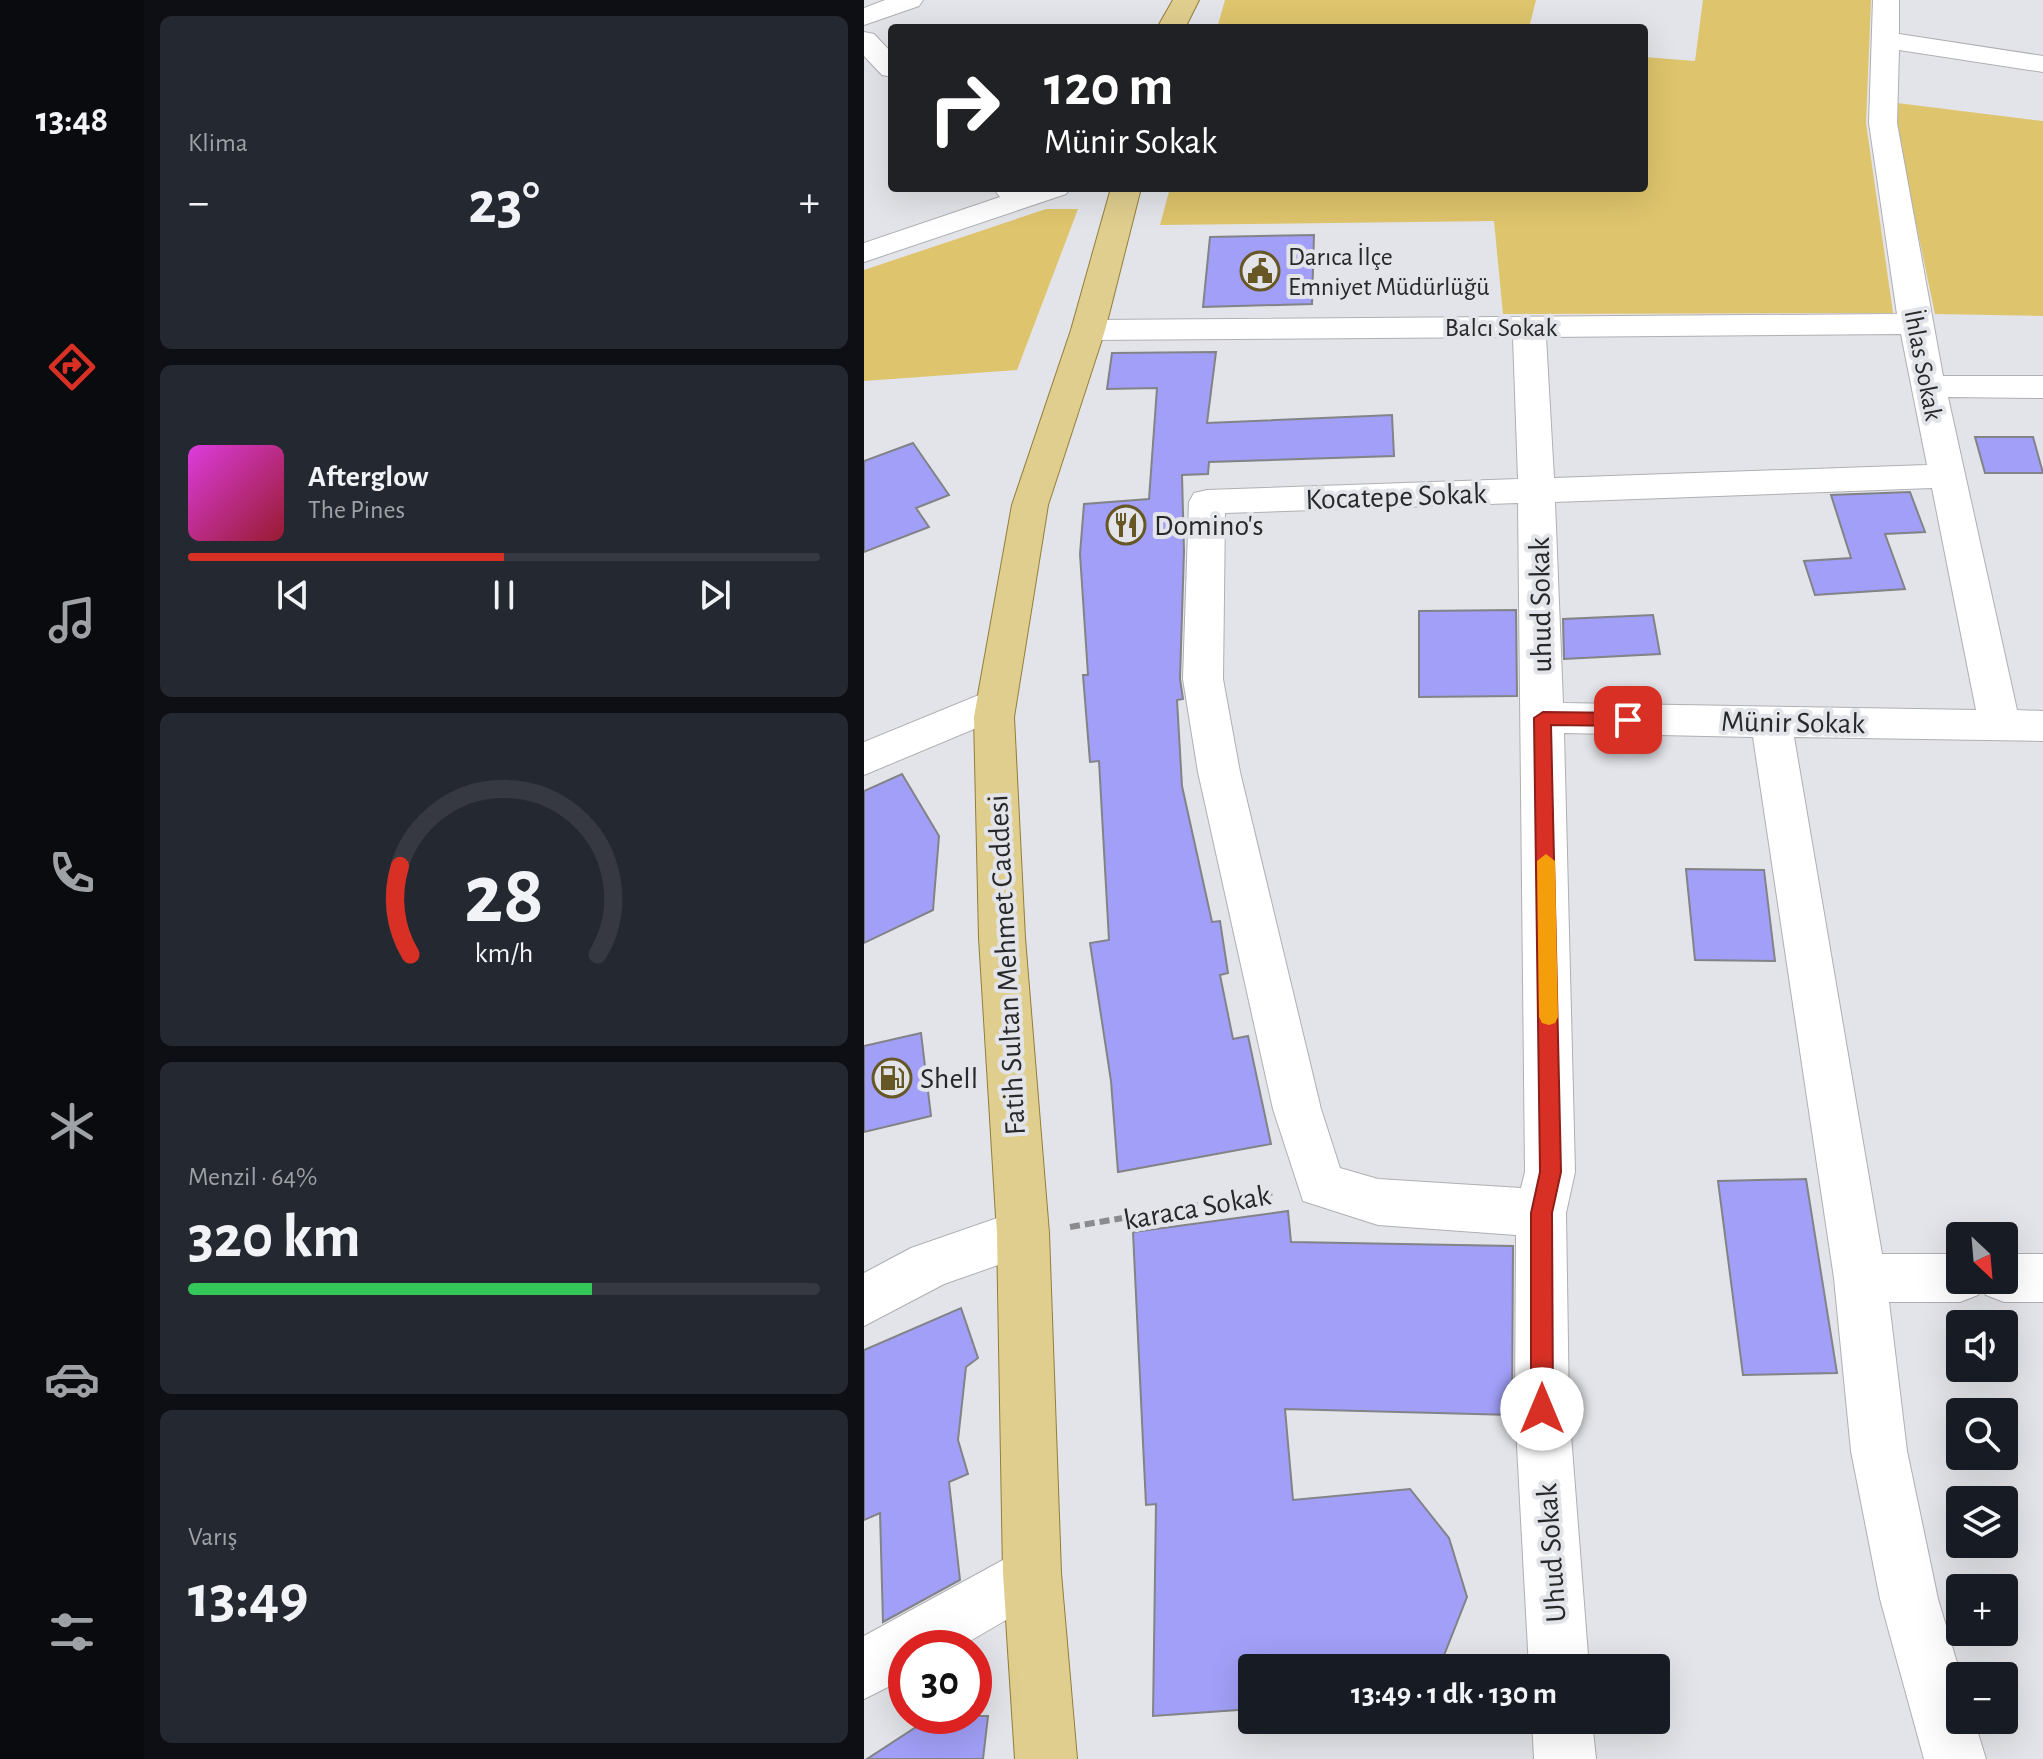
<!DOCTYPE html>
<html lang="tr">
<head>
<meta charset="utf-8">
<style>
	body { margin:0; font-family:"Alegreya Sans",sans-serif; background:#242831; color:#f1f3f6; height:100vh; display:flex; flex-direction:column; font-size:30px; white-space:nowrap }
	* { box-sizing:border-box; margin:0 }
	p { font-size:26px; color:#9ea1a6 }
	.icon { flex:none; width:44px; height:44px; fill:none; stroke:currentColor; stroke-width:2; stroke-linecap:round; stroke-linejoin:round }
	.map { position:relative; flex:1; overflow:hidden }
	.side { display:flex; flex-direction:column; gap:16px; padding:16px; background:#0d0f14; width:720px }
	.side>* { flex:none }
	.top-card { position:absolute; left:24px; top:24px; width:760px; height:168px; border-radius:8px; box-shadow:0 8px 32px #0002; background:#202124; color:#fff; overflow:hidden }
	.needle { width:52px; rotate:154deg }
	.controls { position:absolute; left:1082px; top:1222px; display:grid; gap:16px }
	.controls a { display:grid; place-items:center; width:72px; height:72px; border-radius:8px; background:#171b24; box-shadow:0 8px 32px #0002; font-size:40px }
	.speed { position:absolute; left:24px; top:1630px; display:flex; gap:16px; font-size:40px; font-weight:700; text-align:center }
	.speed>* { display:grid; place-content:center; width:104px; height:104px; border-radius:50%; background:#171b24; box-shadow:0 8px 32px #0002; line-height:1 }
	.speed .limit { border:12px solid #d22; background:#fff; color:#111 }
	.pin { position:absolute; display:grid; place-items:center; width:68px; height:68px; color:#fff; margin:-34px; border-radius:16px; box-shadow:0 4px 12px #0006 }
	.me { position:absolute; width:88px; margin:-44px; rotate:0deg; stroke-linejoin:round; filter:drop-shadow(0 0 6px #0008) }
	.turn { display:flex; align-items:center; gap:28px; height:168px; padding:0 24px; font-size:36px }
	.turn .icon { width:104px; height:104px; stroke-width:2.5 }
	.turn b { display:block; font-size:56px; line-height:68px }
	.big { font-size:60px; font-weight:700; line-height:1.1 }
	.side .tile { flex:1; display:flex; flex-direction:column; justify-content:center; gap:12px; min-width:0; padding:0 28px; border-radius:12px; background:#242831 }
	.side .dial { align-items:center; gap:0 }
	.dial svg { height:208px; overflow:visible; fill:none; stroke:#363941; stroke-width:7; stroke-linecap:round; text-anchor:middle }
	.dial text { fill:#f1f3f6; stroke:none }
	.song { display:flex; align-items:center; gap:24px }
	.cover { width:96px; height:96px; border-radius:12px; background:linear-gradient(135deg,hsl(300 70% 55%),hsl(350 70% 35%)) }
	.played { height:8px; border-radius:4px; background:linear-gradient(90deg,#d93025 50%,#363941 50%) }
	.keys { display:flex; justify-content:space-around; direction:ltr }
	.heat { display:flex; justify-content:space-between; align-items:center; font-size:44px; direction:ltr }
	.charge { height:12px; border-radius:6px; background:linear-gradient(90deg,#34c759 64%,#363941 0) }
	.trip { position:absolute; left:374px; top:1654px; width:432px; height:80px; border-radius:8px; background:#171b24; box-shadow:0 8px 32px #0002; font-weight:700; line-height:80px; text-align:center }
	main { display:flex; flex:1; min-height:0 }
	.menu { display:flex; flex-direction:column; width:144px; justify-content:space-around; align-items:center; background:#090b0e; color:#9ea1a6 }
	.menu .icon { width:56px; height:56px }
	.menu .active { color:#d93025 }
	.menu b { font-size:36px; color:#f1f3f6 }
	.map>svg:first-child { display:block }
</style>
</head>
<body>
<main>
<nav class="menu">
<b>13:48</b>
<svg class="icon active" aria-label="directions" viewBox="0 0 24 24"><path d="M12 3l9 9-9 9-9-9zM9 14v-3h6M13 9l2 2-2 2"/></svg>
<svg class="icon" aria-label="music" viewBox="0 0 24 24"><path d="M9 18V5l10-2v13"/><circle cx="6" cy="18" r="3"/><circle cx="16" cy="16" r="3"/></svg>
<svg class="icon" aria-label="phone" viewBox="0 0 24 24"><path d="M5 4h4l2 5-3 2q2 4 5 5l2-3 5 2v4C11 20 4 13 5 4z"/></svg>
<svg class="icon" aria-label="climate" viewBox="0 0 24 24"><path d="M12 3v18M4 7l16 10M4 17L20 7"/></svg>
<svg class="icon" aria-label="car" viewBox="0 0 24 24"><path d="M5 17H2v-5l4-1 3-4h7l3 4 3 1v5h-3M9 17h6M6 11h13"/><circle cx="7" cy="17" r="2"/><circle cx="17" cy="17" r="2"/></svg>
<svg class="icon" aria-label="filters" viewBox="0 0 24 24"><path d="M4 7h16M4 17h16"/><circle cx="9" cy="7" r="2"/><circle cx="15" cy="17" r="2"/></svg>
</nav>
<section class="side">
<div class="tile"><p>Klima</p>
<div class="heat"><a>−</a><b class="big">23°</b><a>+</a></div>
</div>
<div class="tile">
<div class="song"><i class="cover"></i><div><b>Afterglow</b><p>The Pines</p></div></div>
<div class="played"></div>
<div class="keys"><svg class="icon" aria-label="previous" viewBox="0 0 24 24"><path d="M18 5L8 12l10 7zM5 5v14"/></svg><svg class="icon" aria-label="pause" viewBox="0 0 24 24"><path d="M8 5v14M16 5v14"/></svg><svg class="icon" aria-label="next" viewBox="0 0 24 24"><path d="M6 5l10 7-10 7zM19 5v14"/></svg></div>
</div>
<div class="tile dial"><svg viewBox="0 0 100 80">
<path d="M14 69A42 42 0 1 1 86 69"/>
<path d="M14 69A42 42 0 0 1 10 35" stroke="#d93025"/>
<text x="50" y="56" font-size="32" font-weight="700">28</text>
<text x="50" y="72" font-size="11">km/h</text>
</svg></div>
<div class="tile"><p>Menzil · 64%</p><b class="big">320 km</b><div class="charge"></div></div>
<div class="tile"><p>Varış</p><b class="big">13:49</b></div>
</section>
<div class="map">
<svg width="1179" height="1759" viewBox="0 0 1179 1759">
	<rect width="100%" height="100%" fill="#e3e4e9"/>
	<path fill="#dec46c" d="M361,0H672L665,28H353Z
		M839,0H1007L1002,123L1029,313L639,314L630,221L296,225L306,188H780V57L831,61Z
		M1033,103L1179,121V316L1071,314L1031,123Z
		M182,209H214L153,370L0,381V270Z"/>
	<path fill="#a19ff7" stroke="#828387" stroke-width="2" d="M450,235L448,304L339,307L346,237Z
		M352,352L343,423L528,415L530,456L345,462L344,474L318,475L320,551L316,679L319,699L313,700L318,786L348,922L356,921L364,973L356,975L369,1039L384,1036L407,1144L254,1172L247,1081L226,943L245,940L235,761L226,762L219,675H224L216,554L220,504L285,499L293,388L243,389L248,353Z
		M1111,437H1169L1179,473H1121Z
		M49,443L85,495L52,508L65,527L0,552V461Z
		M1046,492L1061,532L1021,534L1041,589L951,595L940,561L987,558L967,495Z
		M652,610L653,696L555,697V611Z
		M789,615L796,654L700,659L699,619Z
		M38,774L75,836L69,910L0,943V791Z
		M822,869L900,870L911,961L831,960Z
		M57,1033L67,1116L0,1132V1046Z
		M942,1179L973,1373L879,1375L854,1181Z
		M424,1211L427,1242L649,1246L648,1415L421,1409L429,1500L546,1489L585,1538L603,1597L575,1668H388V1709L289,1716L292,1504L282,1505L269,1232Z
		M97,1308L114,1358L102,1367L94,1440L104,1474L85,1482L96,1580L19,1622L16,1513L0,1520V1350Z
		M69,1716H124L119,1759H3Z"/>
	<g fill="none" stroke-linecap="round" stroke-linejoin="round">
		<defs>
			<path id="street" d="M21,0H59L55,6L0,25V8Z
				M1009,0H1035V34L1179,56V72L1035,50L1033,123L1079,376H1179V398L1084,397L1153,710L1179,711V741L930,737L1018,1254H1096V1280H1140V1254H1179V1302H1140L1122,1295L1118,1287L1114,1295L1096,1302H1025L1043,1451L1074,1599L1097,1676L1096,1720H1110L1122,1759H1060L1016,1599L987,1451L970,1278L889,737L700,733L711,1172L702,1213L705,1409L725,1668H665L651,1409L652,1235L514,1225L439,1201L409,1109L334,772L319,679L325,502L330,493L343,490L654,479L649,337L224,340L212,337L207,330L212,323L224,320L1033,314L1005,123ZM1037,334L1063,465L690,478L682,337ZM1068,488L1112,710L699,703L691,502ZM654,503L661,1172L657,1188L514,1179L476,1168L457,1109L376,772L359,679L361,513Z
				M0,32L10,34L28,53V77L18,75L0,56Z
				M129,188H206L202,194L0,262V243L136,197Z
				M132,688L146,692L152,703L146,714L0,775V742Z
				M159,1209L177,1216L185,1233L177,1250L80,1284L0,1326V1273L47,1248Z
				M168,1544L188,1553L197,1573L188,1593L94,1648H42V1678L0,1699V1636Z
				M668,1720H728L732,1759H670Z"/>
			<path id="primary" d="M309,0H335L321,28H293Z
				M247,188H277L241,330L184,505L150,717L161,938L185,1233L197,1573L213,1759H151L139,1573L133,1233L115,938L110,717L148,505L207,330Z"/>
		</defs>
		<use href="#street" stroke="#afafb4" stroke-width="2"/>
		<use href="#primary" stroke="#927e3a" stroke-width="2"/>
		<path stroke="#8b8b8f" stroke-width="6" stroke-dasharray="10 5" stroke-linecap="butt" d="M206,1227L412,1192"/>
		<use href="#street" fill="#fff" fill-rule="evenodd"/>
		<use href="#primary" fill="#e0ce8e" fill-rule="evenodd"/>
	</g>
	<path fill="#d93025" stroke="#8d1f18" stroke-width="2" d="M679,712L764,713L773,720L764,726L687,725L697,1172L688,1213L689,1409L686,1417L678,1420L670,1417L667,1409V1213L676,1172L670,718Z"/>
	<path fill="#f59e0b" d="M682,854L691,861L694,1017L691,1023L685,1025L678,1023L675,1017L673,861Z"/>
	<defs>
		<symbol id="civic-ring" viewBox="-11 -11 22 22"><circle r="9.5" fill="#e3e4e9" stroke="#665724" stroke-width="1.5"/><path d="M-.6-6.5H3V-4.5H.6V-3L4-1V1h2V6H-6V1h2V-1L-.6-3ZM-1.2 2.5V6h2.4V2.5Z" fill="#665724"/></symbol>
		<symbol id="restaurant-ring" viewBox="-11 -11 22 22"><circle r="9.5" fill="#e3e4e9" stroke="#665724" stroke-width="1.5"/><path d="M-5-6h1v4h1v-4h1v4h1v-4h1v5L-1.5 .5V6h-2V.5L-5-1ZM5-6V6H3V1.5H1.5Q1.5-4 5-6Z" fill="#665724"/></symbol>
		<symbol id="fuel-ring" viewBox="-11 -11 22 22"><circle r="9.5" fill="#e3e4e9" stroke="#665724" stroke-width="1.5"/><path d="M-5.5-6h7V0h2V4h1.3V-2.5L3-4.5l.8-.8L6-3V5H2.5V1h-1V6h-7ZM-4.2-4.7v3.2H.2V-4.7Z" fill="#665724"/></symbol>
	</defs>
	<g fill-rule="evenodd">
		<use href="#civic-ring" x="374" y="249" width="44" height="44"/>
		<use href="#restaurant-ring" x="240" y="503" width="44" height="44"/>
		<use href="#fuel-ring" x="6" y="1056" width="44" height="44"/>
	</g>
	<g text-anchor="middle" stroke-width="8" stroke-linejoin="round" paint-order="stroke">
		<g font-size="26" fill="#28282a" stroke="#e3e4e9" text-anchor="start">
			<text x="424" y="265">Darıca İlçe<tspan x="424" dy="30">Emniyet Müdürlüğü</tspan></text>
		</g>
		<g font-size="26" fill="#28282a" stroke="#e3e4e9">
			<text x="637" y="336">Balcı Sokak</text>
			<text transform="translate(1060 365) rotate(79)" y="9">İhlas Sokak</text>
		</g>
		<g font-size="30" fill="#28282a" stroke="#e3e4e9">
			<text transform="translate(532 496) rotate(-2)" y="10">Kocatepe Sokak</text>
			<text transform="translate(676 605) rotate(-91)" y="10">uhud Sokak</text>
			<text transform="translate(929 722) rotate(1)" y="10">Münir Sokak</text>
			<text transform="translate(142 965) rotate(-93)" y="10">Fatih Sultan Mehmet Caddesi</text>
			<text transform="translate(333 1207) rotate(-10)" y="10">karaca Sokak</text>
			<text transform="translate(687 1553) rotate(-94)" y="10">Uhud Sokak</text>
		</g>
		<g font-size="30" fill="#28282a" stroke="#e3e4e9" text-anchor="start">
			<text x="290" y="535">Domino's</text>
			<text x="56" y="1088">Shell</text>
		</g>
	</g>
</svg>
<div class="controls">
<a><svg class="needle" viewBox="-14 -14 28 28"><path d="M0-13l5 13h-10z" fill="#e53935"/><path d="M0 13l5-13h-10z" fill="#9ea1a6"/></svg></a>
<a><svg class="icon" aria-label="sound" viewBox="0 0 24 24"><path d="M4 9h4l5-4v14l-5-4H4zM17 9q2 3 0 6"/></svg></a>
<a><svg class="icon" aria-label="search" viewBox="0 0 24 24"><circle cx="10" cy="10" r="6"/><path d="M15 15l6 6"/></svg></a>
<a><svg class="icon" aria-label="layers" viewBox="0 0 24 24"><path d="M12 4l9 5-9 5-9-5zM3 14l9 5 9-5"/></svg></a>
<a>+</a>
<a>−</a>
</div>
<div class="speed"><div class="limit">30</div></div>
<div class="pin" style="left:764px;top:720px;background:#d93025"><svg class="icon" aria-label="arrive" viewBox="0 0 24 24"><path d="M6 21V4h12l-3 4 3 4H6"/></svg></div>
<svg class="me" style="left:678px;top:1409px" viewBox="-20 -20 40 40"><circle r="19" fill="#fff"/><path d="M0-13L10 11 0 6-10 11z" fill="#d93025"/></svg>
<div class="trip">13:49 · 1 dk · 130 m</div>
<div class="top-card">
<div class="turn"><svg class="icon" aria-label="right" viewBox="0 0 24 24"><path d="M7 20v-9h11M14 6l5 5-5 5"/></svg><div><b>120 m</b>Münir Sokak</div></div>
</div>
</div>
</main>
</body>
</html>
